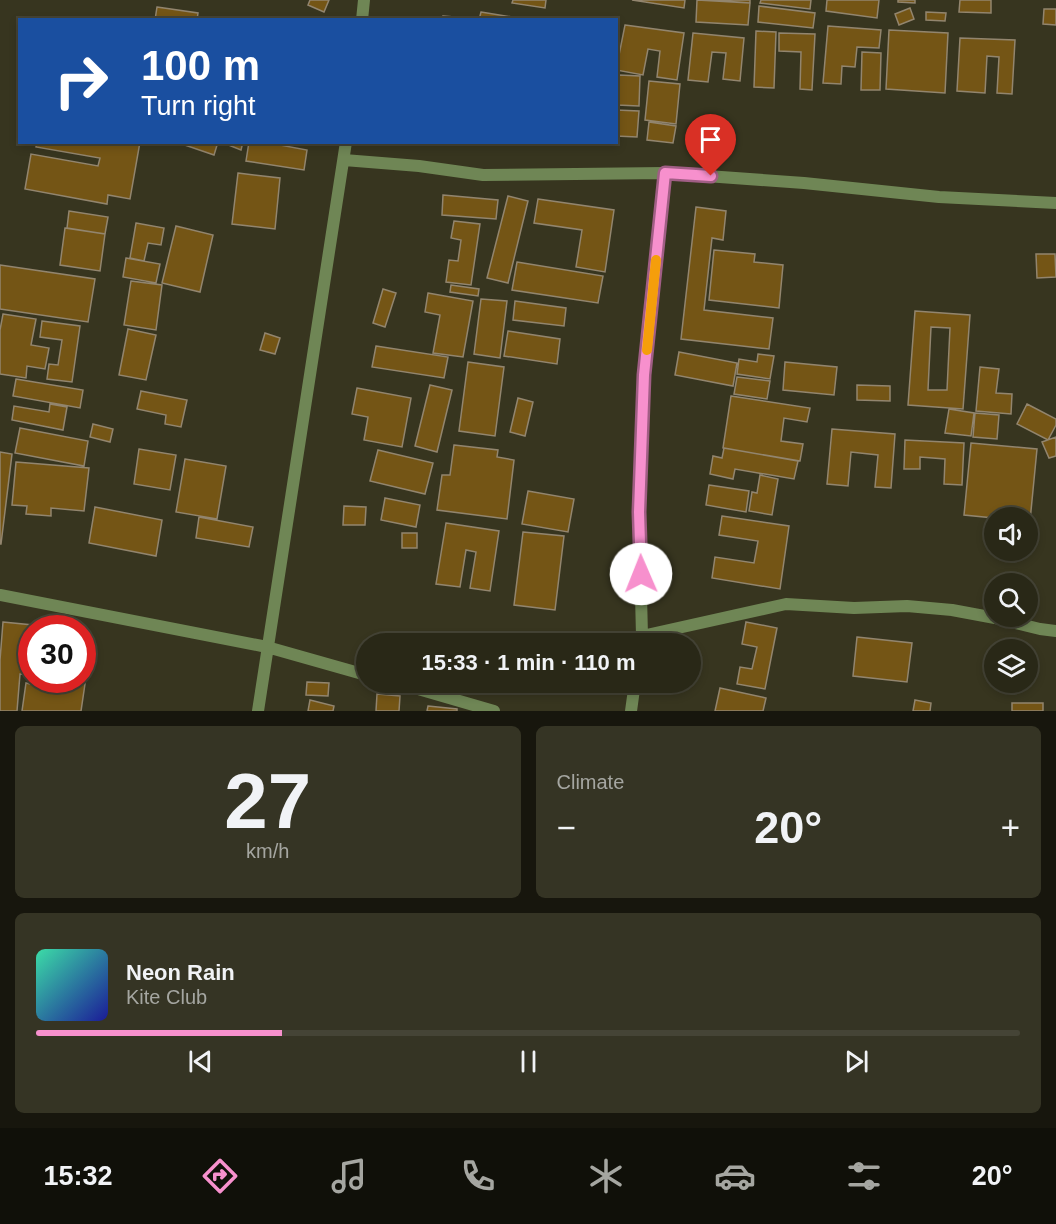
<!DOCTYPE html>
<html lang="en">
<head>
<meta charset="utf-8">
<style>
	body { margin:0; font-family:Arial,sans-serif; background:#353424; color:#f1f3f6; height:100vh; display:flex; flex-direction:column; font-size:22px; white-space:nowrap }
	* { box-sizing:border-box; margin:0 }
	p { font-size:20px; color:#a5a6a1 }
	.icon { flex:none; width:33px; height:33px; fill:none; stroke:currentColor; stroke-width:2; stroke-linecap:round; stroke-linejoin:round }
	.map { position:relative; height:711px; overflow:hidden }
	.details { display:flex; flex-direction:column; gap:15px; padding:15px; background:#17160d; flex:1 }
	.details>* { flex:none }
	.top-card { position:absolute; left:18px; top:18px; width:600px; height:126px; border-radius:0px; box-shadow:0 3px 9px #0003,0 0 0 2px #454436; background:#1a4fa0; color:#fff; overflow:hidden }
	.tools { position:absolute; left:984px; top:507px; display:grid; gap:12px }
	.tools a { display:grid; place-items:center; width:54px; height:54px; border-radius:50%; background:#292817; box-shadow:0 3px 9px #0003,0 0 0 2px #454436; font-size:30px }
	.speed { position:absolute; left:18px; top:615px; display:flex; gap:12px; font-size:30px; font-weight:700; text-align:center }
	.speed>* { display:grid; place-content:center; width:78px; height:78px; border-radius:50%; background:#292817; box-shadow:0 3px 9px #0003,0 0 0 2px #454436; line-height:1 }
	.speed .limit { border:9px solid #d22; background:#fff; color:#111 }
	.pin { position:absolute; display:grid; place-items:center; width:51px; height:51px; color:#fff; margin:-62px -26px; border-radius:50% 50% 50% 0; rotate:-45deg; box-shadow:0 0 6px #0007 }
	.pin .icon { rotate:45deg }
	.me { position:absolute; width:66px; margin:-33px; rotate:359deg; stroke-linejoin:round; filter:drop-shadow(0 0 4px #0008) }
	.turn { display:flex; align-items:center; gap:21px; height:126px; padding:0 24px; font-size:27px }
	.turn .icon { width:78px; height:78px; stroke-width:2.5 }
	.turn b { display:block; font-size:42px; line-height:51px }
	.big { font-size:45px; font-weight:800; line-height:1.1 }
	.details .widget { flex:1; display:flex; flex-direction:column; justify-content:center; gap:9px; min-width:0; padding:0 21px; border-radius:9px; background:#353424 }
	.details .dial { align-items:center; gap:0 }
	.dial b { font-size:78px; line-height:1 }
	.song { display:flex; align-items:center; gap:18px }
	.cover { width:72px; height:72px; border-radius:9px; background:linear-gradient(135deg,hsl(160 70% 55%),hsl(240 70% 35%)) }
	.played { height:6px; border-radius:3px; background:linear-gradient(90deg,#f790cd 25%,#454436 25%) }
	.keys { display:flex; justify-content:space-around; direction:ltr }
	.heat { display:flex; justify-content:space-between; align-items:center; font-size:33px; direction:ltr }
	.details .tiles { flex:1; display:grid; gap:15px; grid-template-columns:1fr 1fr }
	.widget:last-child { grid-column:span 2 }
	.trip { position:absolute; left:356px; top:633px; width:345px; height:60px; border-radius:30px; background:#292817; box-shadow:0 3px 9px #0003,0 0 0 2px #454436; font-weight:800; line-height:60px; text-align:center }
	.dock { display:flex; height:96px; justify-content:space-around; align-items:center; background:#101009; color:#a5a6a1 }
	.dock .icon { width:42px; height:42px }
	.dock .on { color:#f790cd }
	.dock b { font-size:27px; color:#f1f3f6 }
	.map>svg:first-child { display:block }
</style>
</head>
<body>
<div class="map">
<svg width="1056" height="711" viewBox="0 0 1056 711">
	<rect width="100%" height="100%" fill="#37351f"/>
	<path fill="#745515" stroke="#92856e" stroke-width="1.5" fill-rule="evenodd" d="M310,0H329L324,12L308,5Z
		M513,0H546L545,8L512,3Z
		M632,0H685L684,8Z
		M697,0L750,3L748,25L696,22Z
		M711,0H750V3Z
		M761,0H811L810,9L760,3Z
		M827,0H879L877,18L826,11Z
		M898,0H915V3L898,2Z
		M960,0H991V13L959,12Z
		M759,6L815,13L813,28L758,22Z
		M157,7L198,13L197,20H155Z
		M910,8L914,19L899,25L895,14Z
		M1044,9H1056V25L1043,24Z
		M481,12L518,18L517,20H479Z
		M926,12L946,13L945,21L926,20Z
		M443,16L466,18V20H443Z
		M625,25L684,33L677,80L657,77L660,51L648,49L643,75L616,70Z
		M828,26L881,30L879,48L857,47L855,67L842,66L841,84L823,83Z
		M889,30L948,33L945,93L886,89Z
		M756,31L776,32L774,88L754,87Z
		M693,33L744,38L740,81L723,79L726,53L712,52L708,82L688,80Z
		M779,33L815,34L812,90L800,89L801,52L779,51Z
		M960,38L1015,40L1012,94L997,93L999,57L987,56L985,93L957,91Z
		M862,52L881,53L880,90H861Z
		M619,75L640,76L639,106L617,105Z
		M649,81L680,84L676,124L645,120Z
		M616,110L639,111L637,137L616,136Z
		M649,122L676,126L673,143L647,140Z
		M37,142H140L130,199L108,195L107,204L25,189L31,154L98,166L100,158L36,147Z
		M176,142H218L214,155Z
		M221,142H243L241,150Z
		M249,142H264L307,150L304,170L246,161Z
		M238,173L280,178L275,229L232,224Z
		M443,195L498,200L496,219L442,215Z
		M508,196L528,201L508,283L487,278Z
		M538,199L614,210L605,272L576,267L582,230L534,223Z
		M696,207L726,211L723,240L712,238L704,310L773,318L769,349L681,339Z
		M69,211L108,217L105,234L67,228Z
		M454,221L480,224L471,285L446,282L449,260L458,261L461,240L451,238Z
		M136,223L164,228L161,245L148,243L144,261L130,258Z
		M176,226L213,235L200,292L162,283Z
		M65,228L105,234L100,271L60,265Z
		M714,250L755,254L754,262L783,265L779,308L709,300Z
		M1036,254H1055L1056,277L1037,278Z
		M126,258L160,264L156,283L123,277Z
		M517,262L603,276L598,303L512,290Z
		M0,265L95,279L88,322L0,309Z
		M131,281L162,285L156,330L124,325Z
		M451,285L479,289L478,296L450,292Z
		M383,289L396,293L385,327L373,323Z
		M428,293L473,301L463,357L433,353L440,315L425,312Z
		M481,299L507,301L500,358L474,354Z
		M515,301L566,308L564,326L513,320Z
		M915,311L970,315L963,409L908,405ZM931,327L950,328L947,390H928Z
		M3,314L36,319L31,345L49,348L45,369L27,366L26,378L0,374V330Z
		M42,321L80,326L72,382L47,379L49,364L58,365L62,340L40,337Z
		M128,329L156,335L146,380L119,375Z
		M508,331L560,339L557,364L504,356Z
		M265,333L280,338L275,354L260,350Z
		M376,346L448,357L444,378L372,367Z
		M679,352L737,363L733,386L675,375Z
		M758,354L774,356L770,379L737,374L739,359L757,362Z
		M468,362L504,367L495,436L459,431Z
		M785,362L837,367L834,395L783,390Z
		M980,367L999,369L996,393L1012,394L1011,414L976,411Z
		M737,377L770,381L767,399L734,394Z
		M16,379L83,390L80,408L13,396Z
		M430,385L452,390L437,452L415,446Z
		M857,385L890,386V401L857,400Z
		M357,388L411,398L402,447L364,440L368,417L352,414Z
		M141,391L187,400L181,427L165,424L166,415L137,409Z
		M731,396L810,408L807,422L784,418L781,441L803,444L800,461L723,448Z
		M518,398L533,402L525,436L510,432Z
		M50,404L67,407L63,430L12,420L14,406L49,412Z
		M1027,404L1056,419V425L1048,440L1017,424Z
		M949,409L974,413L971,436L945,433Z
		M975,413L999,415L997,439L973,437Z
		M93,424L113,429L110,442L90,437Z
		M20,428L88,441L84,466L15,453Z
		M832,429L895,434L891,488L875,487L878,455L851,452L848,486L827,484Z
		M1056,437V456L1049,458L1042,442Z
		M905,440L964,443L962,485L944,484L945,459L920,457V469H904Z
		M971,443L1037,449L1030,521H1028V518H994L964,515Z
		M454,445L498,450L497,457L514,460L507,519L437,510L442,475H450Z
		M724,448L798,461L794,479L735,469L733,479L710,474L713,456L722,458Z
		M139,449L176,455L170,490L134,484Z
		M378,450L433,463L425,494L370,481Z
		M0,452L12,454L1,544H0Z
		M185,459L226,466L217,519L176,512Z
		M16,462L89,468L84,511L51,508V516L26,514L27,506L12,505Z
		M760,475L778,479L772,515L749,511L752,492L757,493Z
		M709,485L749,491L746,512L706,505Z
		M528,491L574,499L568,532L522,524Z
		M385,498L420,505L416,527L381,520Z
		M344,506L366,507L365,525H343Z
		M95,507L162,520L156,556L89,543Z
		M722,516L789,526L780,589L712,578L715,557L754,563L758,541L719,535Z
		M199,517L253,527L249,547L196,538Z
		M446,523L499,531L490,591L470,588L476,552L466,550L460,587L436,584Z
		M523,532L564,536L555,610L514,605Z
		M402,533H417V548H402Z
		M3,622L33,625L28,675L20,674L17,711H0V660Z
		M746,622L777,628L765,689L737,684L740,667L752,669L757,647L742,644Z
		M857,637L912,643L907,682L853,676Z
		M82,677H86L81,711H22L26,683L34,685V680H82Z
		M307,682L329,683L328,696L306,695Z
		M720,688L766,698L763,711H715Z
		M377,694L400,696L399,711H376Z
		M310,700L334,706L333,711H308Z
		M915,700L931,703L930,711H913Z
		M1012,703H1043V711H1012Z
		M428,706L457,709V711H427Z"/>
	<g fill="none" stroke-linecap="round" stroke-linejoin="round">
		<path stroke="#6f8655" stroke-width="12" d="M362,20L364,0
			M344,160L419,166L483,175L665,173L804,183L939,197L1056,203
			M0,595L267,647L366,675
			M642,636L786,604L854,608L907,606L952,610L995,618L1040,629L1056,631
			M641,644L642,636L639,512L644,375L665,173
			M394,682L494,711
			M258,711L346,142
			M631,711L635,682"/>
	</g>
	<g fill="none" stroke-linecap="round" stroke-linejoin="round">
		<defs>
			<path id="route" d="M641,574L639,512L644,375L665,173L711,176"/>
		</defs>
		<use href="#route" stroke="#a15e85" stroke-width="15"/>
		<use href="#route" stroke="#f790cd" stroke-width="10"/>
		<path stroke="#f59e0b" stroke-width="10" d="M647,350L656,260"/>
	</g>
</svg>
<div class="tools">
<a><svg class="icon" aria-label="sound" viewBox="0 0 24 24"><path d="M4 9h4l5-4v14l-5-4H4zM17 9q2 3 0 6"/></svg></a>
<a><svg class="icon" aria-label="search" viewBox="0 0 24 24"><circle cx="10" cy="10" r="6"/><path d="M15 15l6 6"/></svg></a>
<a><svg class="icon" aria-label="layers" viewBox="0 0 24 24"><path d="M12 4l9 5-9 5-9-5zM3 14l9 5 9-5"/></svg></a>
</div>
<div class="speed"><div class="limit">30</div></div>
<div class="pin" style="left:711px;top:176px;background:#d93025"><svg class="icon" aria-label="arrive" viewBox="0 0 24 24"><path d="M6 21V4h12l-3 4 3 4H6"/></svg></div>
<svg class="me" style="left:641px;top:574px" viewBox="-20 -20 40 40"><circle r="19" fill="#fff"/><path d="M0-13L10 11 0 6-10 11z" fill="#f790cd"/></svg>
<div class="trip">15:33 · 1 min · 110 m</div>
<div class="top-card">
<div class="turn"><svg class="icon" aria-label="right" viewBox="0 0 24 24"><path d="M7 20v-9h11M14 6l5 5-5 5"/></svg><div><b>100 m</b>Turn right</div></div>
</div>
</div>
<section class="details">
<div class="tiles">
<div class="widget dial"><b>27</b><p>km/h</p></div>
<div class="widget"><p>Climate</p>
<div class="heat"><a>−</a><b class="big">20°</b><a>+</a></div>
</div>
<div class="widget">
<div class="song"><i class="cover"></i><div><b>Neon Rain</b><p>Kite Club</p></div></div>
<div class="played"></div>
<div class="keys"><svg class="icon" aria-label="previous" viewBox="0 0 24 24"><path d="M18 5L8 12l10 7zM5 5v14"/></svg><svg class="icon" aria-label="pause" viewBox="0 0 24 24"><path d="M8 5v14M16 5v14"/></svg><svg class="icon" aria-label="next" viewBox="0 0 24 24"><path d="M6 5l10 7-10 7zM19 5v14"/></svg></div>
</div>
</div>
</section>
<nav class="dock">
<b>15:32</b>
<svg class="icon on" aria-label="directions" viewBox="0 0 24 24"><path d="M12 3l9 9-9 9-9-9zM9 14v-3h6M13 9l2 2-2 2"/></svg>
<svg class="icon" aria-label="music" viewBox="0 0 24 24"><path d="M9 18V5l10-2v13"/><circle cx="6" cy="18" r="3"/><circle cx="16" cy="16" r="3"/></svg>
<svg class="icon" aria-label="phone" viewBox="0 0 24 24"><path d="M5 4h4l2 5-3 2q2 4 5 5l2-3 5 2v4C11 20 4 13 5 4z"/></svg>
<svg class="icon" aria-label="climate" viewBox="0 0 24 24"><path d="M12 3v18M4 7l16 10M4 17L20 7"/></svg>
<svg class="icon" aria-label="car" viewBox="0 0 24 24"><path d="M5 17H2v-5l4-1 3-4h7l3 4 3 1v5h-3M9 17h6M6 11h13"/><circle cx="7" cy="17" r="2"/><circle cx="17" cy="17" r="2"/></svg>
<svg class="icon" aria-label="filters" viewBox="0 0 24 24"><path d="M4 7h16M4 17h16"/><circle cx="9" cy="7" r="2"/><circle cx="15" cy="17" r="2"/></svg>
<b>20°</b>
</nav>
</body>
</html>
